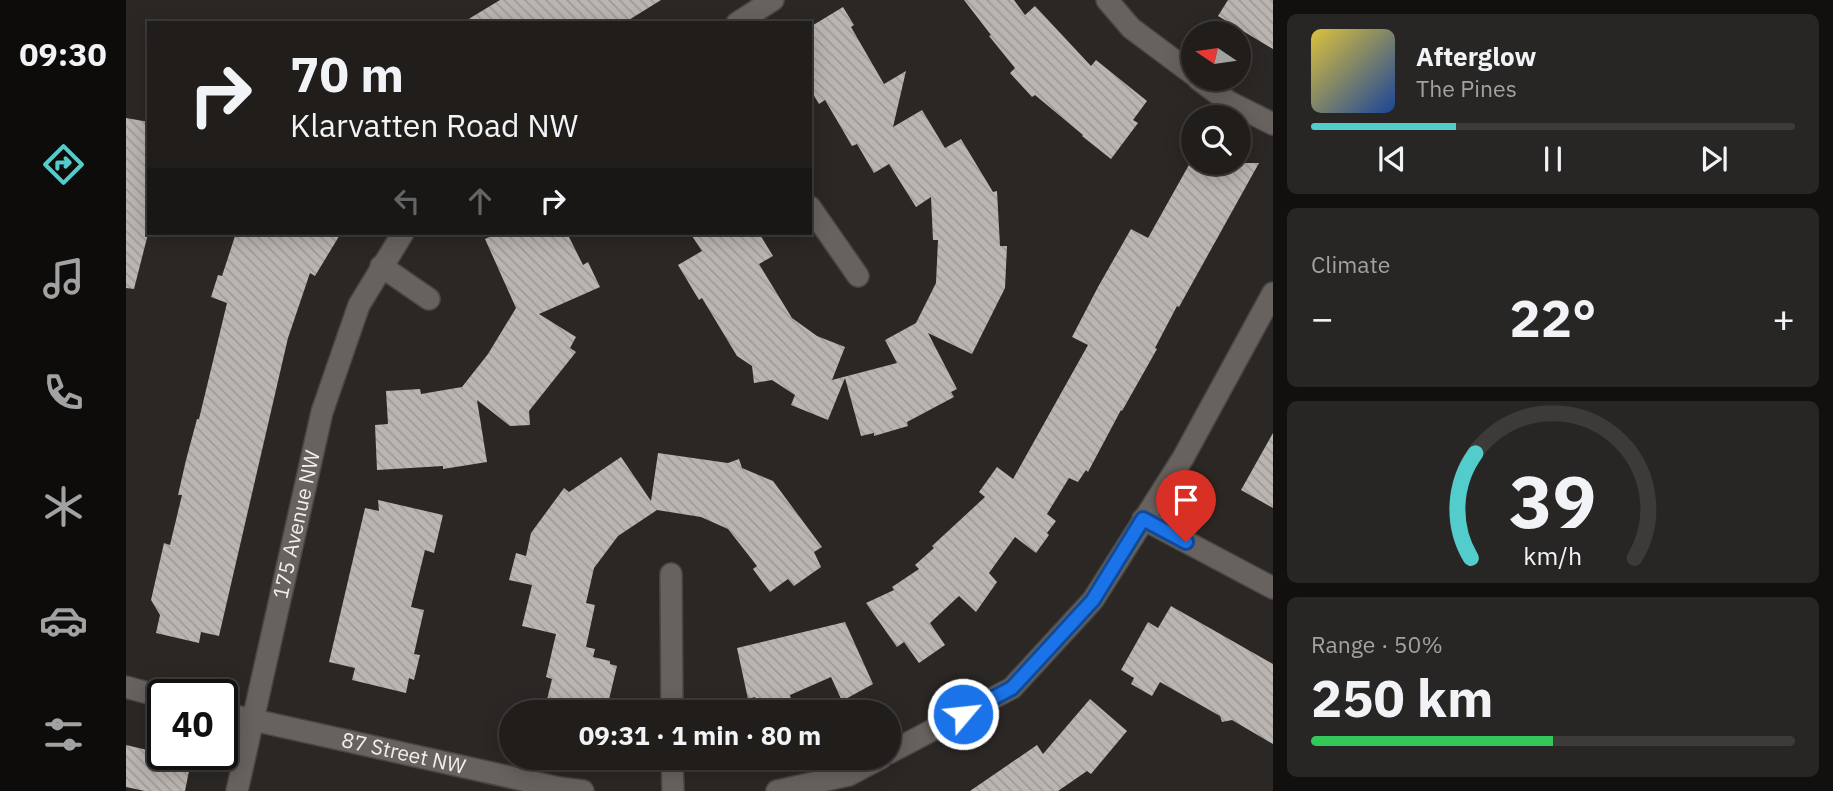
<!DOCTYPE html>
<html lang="en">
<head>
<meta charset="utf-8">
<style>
	body { margin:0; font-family:"IBM Plex Sans",sans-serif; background:#282624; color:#f1f3f6; height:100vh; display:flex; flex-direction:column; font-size:26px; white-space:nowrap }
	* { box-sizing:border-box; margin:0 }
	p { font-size:23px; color:#a2a2a3 }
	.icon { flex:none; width:38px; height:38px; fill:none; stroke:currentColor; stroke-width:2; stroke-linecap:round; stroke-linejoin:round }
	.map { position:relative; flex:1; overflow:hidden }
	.side { display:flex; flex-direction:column; gap:14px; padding:14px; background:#12100f; width:560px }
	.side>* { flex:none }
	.guide { position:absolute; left:21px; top:21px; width:665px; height:214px; border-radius:0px; box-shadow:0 4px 18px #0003,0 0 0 2px #3d3b3a; background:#201d1b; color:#f1f3f6; overflow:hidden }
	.needle { width:46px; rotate:283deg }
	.tools { position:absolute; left:1055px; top:21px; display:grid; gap:14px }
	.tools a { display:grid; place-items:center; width:70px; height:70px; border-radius:50%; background:#201d1b; box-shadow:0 4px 18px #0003,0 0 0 2px #3d3b3a; font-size:35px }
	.speed { position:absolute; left:21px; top:679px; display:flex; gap:14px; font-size:35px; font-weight:700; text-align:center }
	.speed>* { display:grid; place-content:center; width:91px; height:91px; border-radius:50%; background:#201d1b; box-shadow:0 4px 18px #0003,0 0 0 2px #3d3b3a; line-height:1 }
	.speed .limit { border:4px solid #111; border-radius:10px; background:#fff; color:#111 }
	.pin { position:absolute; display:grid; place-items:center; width:60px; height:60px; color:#fff; margin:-72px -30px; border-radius:50% 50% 50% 0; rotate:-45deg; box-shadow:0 0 7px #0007 }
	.pin .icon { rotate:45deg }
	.me { position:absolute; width:77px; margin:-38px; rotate:62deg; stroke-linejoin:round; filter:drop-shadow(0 0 5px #0008) }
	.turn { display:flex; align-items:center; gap:24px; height:147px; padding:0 28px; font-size:32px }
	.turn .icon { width:91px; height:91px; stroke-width:2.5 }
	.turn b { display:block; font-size:49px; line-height:60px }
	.lanes { display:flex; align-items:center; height:66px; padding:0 28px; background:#0003; justify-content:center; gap:35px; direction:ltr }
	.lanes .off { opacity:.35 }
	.big { font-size:52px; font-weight:700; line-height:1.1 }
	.side .widget { flex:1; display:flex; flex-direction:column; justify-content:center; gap:10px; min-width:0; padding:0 24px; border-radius:10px; background:#282624 }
	.side .dial { align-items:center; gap:0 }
	.dial svg { height:182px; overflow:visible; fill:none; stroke:#3d3b3a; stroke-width:7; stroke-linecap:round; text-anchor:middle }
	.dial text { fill:#f1f3f6; stroke:none }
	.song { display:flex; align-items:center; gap:21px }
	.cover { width:84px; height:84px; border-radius:10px; background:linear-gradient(135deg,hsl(50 70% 55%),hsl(220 70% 35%)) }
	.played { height:7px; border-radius:4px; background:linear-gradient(90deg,#52cdcc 30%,#3d3b3a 30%) }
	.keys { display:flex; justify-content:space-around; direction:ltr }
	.heat { display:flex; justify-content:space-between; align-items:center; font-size:38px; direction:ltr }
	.charge { height:10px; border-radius:5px; background:linear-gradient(90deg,#34c759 50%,#3d3b3a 0) }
	.trip { position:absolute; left:373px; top:700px; width:402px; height:70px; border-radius:35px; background:#201d1b; box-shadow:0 4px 18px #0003,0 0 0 2px #3d3b3a; font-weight:700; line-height:70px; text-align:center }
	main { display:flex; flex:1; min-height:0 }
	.tabs { display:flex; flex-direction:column; width:126px; justify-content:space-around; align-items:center; background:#0d0c0b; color:#a2a2a3 }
	.tabs .icon { width:49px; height:49px }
	.tabs .on { color:#52cdcc }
	.tabs b { font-size:32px; color:#f1f3f6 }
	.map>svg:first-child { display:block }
</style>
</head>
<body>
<main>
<nav class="tabs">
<b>09:30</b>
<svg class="icon on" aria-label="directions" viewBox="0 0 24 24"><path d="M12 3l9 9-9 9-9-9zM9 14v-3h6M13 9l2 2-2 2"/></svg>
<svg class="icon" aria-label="music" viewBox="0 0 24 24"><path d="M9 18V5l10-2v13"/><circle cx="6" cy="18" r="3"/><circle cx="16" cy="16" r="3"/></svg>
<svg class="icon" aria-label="phone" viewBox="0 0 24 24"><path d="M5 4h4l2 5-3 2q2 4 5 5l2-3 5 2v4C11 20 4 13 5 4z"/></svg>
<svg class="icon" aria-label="climate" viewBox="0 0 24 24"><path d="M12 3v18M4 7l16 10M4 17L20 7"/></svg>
<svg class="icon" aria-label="car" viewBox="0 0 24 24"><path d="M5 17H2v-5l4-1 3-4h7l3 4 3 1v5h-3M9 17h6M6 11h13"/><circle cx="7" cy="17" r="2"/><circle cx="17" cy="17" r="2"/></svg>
<svg class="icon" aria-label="filters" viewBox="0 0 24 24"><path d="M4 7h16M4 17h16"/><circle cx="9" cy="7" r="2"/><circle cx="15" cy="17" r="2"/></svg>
</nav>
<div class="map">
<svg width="1147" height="791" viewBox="0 0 1147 791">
	<defs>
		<pattern id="building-back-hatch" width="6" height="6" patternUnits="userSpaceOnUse" patternTransform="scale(1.75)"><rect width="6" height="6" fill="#bab5b1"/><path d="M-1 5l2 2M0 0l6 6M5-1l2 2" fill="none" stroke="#9e9a96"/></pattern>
	</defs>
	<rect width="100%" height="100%" fill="#2b2724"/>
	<path fill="url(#building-back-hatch)" d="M374,0H535L498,23H336Z
		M838,0H888L899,15L909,6L965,66L970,60L1021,101L1007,120L1012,123L985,159L956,136L957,135L909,95L906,97L884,73L889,68L863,36L865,35Z
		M1102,0H1147V49L1092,16Z
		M717,7L728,25L725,27L758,84L780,71L767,127L796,110L819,148L835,139L867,192L871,191L874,246H881L879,288L846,354L802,333L831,389L825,392L828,397L781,422L782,426L748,436V433L735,436L719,378L702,420L665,405L669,395L646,380L628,383L626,366L611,356L576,298L573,300L552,265L576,251L564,233H633L647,256L633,264L666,318L691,336L719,347L706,380L771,363L759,340L790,323L810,283L812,240H807L805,197L790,207L763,164L748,173L731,144L726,146L699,100L693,104L684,89V27Z
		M0,118L23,122V230L8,289L0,288Z
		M1064,163H1133L1053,307L1051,306L1029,348L1031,349L996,411L995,410L962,472L960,470L952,482L943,478L921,514L930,521L921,533L923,535L910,553L889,537L863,573L871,582L850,612L833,596L804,623L819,645L793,663L778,642L771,647L740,603L768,590L766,587L793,569L789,565L808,548L806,546L859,497L853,492L871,467L887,479L962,345L946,337L972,287L1005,229L1022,238Z
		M110,233H215L189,276L184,273L162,338L93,636L75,632L73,643L30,633L34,615L25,600L38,543L44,545L56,495H52L60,460L71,419H73L101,303L85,297L92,275L96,276Z
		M372,233H441L457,265L462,262L474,287L413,314L450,337L444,348L450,352L403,411L404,425L384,426L351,400L361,462L317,469V466L251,470L249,425L262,424L260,391L294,389L295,394L336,387L362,354L390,308L359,239Z
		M1147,433V508L1115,490Z
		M532,453L602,463L613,459L616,468L647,481L696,547L688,552L695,567L668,586L662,579L644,592L627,569L631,566L602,529L575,517L531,510L492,536L468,568L460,603L469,605L460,647L469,649L467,657L484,661V664L491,666L480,712H418L426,679L420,677L430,634L396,626L406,585L383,580L390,553L400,556L405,533L438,488L443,492L495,457L525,501Z
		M252,500L317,515L308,553L299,550L285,607L298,610L288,654L294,655L288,680L283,678L280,693L226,680L229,668L203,662L239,508L253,511Z
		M1045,606L1147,664V744L1106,720L1096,722L1094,716L1034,682L1026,696L1005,684L1008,678L995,670L1022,622L1032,628Z
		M719,622L747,684L716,701L705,677L664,695L668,712H632L629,697L622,699L611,648Z
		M964,699L1001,731L965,774L961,771L932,791H844L911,745L917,754Z
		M0,745L34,753L31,763L63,771L59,791H19L0,787Z"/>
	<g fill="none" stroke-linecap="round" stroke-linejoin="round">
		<defs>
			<g id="minor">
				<path d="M981,0L1005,28L1068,75"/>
				<path d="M611,23L647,0"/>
				<path d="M1072,79L1103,102L1147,124"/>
				<path d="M684,207L732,276"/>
				<path d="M255,266L303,299"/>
				<path d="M1017,519L1147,588"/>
				<path d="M545,574L546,712"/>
				<path d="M0,687L37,697"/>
				<path id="s1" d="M96,713L433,788L457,791"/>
				<path d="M763,753L886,688L967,600L1057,458L1147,293"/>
				<path d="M546,758L547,791"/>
				<path id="s2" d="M111,791L196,412L233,305L277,233"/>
				<path d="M651,791L723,775L755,758"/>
			</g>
		</defs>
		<use href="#minor" stroke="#494543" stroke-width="24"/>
		<use href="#minor" stroke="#67625e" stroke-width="21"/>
	</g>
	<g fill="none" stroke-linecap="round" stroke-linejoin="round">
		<defs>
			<path id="route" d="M837,714L886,688L967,600L1017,519L1060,542"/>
		</defs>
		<use href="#route" stroke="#114b97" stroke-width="18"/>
		<use href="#route" stroke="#1a73e8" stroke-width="12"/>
	</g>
	<g text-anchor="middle" stroke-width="7" stroke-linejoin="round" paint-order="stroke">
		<g font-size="21" fill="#f1eeec" stroke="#2b2724">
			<text dy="7" stroke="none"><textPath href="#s2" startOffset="273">175 Avenue NW</textPath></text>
			<text dy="7" stroke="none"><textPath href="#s1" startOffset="186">87 Street NW</textPath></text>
		</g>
	</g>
</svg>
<div class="tools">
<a><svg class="needle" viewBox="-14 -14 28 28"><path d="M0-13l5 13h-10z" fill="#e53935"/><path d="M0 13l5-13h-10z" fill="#a2a2a3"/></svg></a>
<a><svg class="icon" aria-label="search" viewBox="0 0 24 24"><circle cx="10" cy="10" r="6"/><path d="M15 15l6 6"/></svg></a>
</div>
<div class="speed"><div class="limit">40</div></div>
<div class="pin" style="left:1060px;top:542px;background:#d93025"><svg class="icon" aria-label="arrive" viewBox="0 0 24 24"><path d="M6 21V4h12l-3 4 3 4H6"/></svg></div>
<svg class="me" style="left:837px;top:714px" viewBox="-20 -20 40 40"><circle r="17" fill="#1a73e8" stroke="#fff" stroke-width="3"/><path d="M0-11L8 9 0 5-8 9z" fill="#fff"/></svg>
<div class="trip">09:31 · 1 min · 80 m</div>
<div class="guide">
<div class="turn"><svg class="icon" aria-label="right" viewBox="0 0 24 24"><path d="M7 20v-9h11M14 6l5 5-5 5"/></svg><div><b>70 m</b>Klarvatten Road NW</div></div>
<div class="lanes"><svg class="icon off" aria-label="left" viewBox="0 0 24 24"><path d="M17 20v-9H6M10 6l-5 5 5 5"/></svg><svg class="icon off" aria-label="ahead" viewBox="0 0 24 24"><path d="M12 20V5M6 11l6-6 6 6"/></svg><svg class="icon" aria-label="right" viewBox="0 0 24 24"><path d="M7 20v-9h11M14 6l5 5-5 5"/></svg></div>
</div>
</div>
<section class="side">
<div class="widget">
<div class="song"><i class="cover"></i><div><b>Afterglow</b><p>The Pines</p></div></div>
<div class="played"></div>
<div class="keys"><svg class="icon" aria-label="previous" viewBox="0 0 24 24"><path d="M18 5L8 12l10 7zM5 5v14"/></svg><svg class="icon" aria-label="pause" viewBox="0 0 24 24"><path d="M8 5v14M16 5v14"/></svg><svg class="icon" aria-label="next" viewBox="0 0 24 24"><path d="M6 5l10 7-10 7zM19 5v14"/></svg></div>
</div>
<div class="widget"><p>Climate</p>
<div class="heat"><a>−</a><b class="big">22°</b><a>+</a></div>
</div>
<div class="widget dial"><svg viewBox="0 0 100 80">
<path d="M14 69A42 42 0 1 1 86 69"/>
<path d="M14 69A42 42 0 0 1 16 23" stroke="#52cdcc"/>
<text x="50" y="56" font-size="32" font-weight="700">39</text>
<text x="50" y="72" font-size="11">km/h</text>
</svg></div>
<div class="widget"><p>Range · 50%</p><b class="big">250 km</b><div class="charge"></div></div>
</section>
</main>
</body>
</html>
